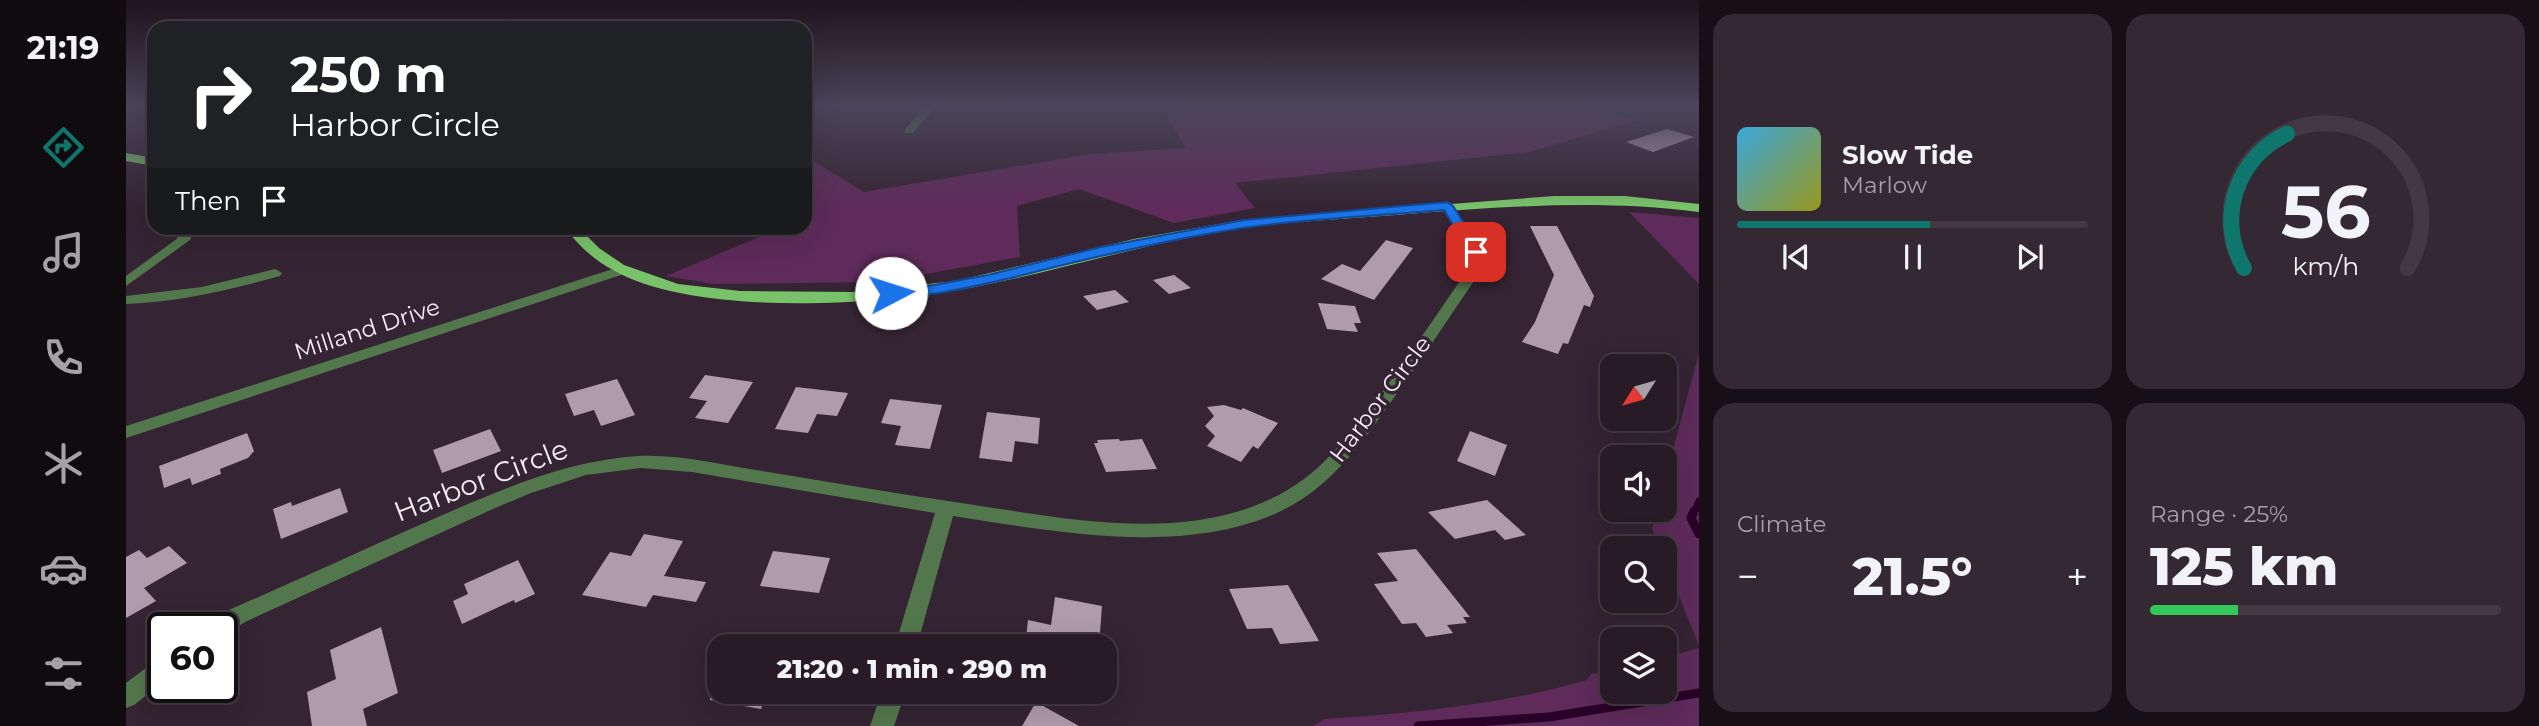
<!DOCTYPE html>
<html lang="en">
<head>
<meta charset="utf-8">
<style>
	body { margin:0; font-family:Montserrat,sans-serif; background:#342832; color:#f1f3f6; height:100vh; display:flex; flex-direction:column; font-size:26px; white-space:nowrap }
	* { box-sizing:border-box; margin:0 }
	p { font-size:23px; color:#a5a1a7 }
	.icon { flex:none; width:38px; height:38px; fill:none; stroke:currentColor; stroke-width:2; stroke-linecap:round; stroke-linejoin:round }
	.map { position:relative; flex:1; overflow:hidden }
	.panel { display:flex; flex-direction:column; gap:14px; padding:14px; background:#160f15; width:840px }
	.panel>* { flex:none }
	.guide { position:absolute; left:21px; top:21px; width:665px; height:214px; border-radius:21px; box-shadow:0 7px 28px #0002,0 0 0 2px #443943; background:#202124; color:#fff; overflow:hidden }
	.needle { width:46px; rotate:233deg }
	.tools { position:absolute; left:1474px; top:354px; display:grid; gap:14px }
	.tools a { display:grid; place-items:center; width:77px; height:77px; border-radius:14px; background:#281b26; box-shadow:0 7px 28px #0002,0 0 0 2px #443943; font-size:35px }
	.speed { position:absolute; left:21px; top:612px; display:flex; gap:14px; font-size:35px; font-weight:700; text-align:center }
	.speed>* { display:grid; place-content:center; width:91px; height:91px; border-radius:50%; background:#281b26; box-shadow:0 7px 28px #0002,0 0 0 2px #443943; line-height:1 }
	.speed .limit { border:4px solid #111; border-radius:10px; background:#fff; color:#111 }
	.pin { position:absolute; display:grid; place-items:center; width:60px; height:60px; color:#fff; margin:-30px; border-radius:14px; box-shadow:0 4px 10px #0006 }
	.me { position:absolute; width:77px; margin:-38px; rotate:85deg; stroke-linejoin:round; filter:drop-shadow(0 0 5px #0008) }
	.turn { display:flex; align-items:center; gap:24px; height:147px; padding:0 28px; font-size:32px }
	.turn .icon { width:91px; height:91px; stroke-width:2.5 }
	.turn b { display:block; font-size:49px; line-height:60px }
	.then { display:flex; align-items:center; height:66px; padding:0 28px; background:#0003; gap:14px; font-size:26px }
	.big { font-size:52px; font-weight:800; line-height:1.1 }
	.panel .card { flex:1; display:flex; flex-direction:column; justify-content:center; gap:10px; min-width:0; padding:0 24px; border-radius:21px; background:#342832 }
	.panel .dial { align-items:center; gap:0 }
	.dial svg { height:182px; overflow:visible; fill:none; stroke:#443943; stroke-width:7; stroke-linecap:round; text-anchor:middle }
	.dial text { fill:#f1f3f6; stroke:none }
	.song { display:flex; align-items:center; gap:21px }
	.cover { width:84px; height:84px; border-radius:10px; background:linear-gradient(135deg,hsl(200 70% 55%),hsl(60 70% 35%)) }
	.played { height:7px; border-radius:4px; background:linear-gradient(90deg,#0f766e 55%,#443943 55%) }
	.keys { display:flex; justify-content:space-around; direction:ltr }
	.heat { display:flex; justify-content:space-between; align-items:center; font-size:38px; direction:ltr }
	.charge { height:10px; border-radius:5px; background:linear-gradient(90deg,#34c759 25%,#443943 0) }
	.panel .tiles { flex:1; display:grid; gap:14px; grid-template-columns:repeat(2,1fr) }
	.trip { position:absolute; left:581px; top:634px; width:410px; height:70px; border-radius:21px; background:#281b26; box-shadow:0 7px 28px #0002,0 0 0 2px #443943; font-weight:800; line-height:70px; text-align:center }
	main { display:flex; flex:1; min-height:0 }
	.tabs { display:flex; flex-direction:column; width:126px; justify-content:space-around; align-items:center; background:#100b0f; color:#a5a1a7 }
	.tabs .icon { width:49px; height:49px }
	.tabs .on { color:#0f766e }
	.tabs b { font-size:32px; color:#f1f3f6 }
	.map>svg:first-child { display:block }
</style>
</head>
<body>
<main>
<nav class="tabs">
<b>21:19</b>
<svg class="icon on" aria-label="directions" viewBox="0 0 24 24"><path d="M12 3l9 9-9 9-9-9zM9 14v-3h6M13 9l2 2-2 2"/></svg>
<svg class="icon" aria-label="music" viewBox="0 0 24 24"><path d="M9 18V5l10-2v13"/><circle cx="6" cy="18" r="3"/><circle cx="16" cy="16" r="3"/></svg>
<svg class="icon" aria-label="phone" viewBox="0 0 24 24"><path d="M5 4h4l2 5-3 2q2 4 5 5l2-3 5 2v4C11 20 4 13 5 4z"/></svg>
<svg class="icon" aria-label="climate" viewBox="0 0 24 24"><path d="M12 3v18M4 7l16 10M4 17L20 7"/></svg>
<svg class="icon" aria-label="car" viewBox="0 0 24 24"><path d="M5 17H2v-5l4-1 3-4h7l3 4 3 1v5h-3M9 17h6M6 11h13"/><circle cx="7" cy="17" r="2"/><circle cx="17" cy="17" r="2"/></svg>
<svg class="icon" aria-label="filters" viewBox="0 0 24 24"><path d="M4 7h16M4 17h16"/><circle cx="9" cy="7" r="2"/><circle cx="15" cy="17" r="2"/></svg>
</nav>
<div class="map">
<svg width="1573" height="726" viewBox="0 0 1573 726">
	<rect width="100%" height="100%" fill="#352433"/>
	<path fill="#5e2b5a" d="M1080,107H1440L1516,119L1403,152L1109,183L1129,208L1048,223L953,189L891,206L894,257L756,282L587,284L540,276L655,228H679V156L738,192L964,154L1060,148L1038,112Z
		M1503,212L1573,218V284Z
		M1573,353V646L1538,558V548H1534L1526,528L1531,509H1538V483Z
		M1573,648V726H1187L1198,719C1287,713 1375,705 1461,680L1465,674L1486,671V691H1538V658Z"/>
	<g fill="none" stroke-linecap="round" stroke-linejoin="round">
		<path stroke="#2a0128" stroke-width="7" d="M1568,513L1573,501"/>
		<path stroke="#2a0128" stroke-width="9" d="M1568,511L1565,518L1573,534
			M1292,726L1423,717L1573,693"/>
	</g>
	<path fill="#b09aad" d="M1541,129L1568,137L1527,152L1500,142Z
		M1404,226H1431L1468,296L1464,307L1458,305L1442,344L1437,343L1432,354L1396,342L1409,322L1428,275Z
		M1260,240L1287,248L1248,300L1195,279L1216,264L1234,271Z
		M1048,275L1065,288L1043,294L1027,280Z
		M989,290L1003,302L971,310L957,296Z
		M1192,303L1229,306L1235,323H1228L1232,332L1201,329Z
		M579,375L627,382L602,423L569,418L581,401L563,398Z
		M491,379L509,415L475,426L468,410L448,416L439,394Z
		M670,387L722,393L711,416L691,414L682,433L649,429Z
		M764,399L816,405L804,449L769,445L775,426L755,423Z
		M1098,405L1115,410L1117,408L1152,423L1132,449L1127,446L1115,462L1081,446L1089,436L1079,426L1088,416L1081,407Z
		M861,412L914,418L912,444L889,441L886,462L853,458Z
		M364,429L375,451L316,473L307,450Z
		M1344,431L1381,445L1369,476L1331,461Z
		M121,433L128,451L122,458L94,469L95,474L66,485L64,478L38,488L33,466Z
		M993,439L994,441L1016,439L1031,469L980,472L968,443H972L971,440Z
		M214,488L222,512L155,539L147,509L165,502L166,506Z
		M1361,500L1400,535L1379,540L1369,530L1329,539L1302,512Z
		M518,534L557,541L538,576L580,582L570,602L527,595L520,607L456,595L484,552L505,556Z
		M43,546L61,563L18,588L30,601L0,618V557L13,550L21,558Z
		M1290,549L1344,617H1337L1341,623L1321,625L1327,633L1300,637L1290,623L1276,624L1248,584L1272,581L1251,553Z
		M647,551L704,558L693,593L634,586Z
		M392,560L409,594L389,603L388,600L336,624L327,601L342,594L338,584Z
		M1162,585L1193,641L1154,644L1146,628L1121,629L1103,589Z
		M929,597L976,606L973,646H899L902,620L925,625Z
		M255,627L272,693L237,709L241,726H186L181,692L210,679L204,650Z
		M585,691H641L635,709L584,700Z
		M910,702L953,726H896Z"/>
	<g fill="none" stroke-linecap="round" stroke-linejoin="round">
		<path fill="#53774c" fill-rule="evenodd" d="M799,107H809L787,133H779V129Z
			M1321,202L1325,203L1357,252L1354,272C1325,315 1297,357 1267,399C1246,429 1224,460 1196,484C1102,566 939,533 827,516L791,646H769L809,513L566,472L515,468L460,475L405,493L367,509L121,621L96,636V628H83L86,621L105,609C167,582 228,554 289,527C361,496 433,461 512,456C553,454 596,465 636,471C705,482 773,494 842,504C949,520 1083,549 1178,479C1199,464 1215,443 1231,424C1270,376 1305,323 1340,272L1343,252L1315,206Z
			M43,228H57L66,235L64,240L0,286V276L52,238Z
			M496,266L501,267L503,270L501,273L0,438V426Z
			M149,269L156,273L154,276C103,290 53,302 0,304V296L76,287Z
			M37,658V682L8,705L0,708V683L29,661Z
			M756,691H780L768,726H744Z"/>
		<path fill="#78c369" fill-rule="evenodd" d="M0,153L28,158V166L0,161Z
			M1428,196H1499L1573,204V212C1471,199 1372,207 1270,215C1219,219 1168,221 1118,228C1019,242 925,274 827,291C739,306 565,315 487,270C468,260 452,245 439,228H453L473,248L498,265L552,284L614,291L726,292L830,281L1008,239L1116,220Z"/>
	</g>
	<linearGradient id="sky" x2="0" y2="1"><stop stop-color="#1d141c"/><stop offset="0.51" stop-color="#4b455b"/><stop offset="1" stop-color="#4b455b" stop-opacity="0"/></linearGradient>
	<rect width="1573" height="208" fill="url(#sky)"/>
	<path fill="#1a73e8" stroke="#114b97" stroke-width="2" d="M1321,202L1327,206L1356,252L1354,255H1345L1318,210C1251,216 1183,218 1116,228C1041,240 967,257 893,276C871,281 772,306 758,293L765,289L808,285L862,275L975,247L1118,220Z"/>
	<g text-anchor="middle" stroke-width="7" stroke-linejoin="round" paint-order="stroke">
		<g font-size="23" fill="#f7ebf5" stroke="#352433">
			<text transform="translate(241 329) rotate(-18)" y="8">Milland Drive</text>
			<text transform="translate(1254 399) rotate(-53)" y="8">Harbor Circle</text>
		</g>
		<g font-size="28" fill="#f7ebf5" stroke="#352433">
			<text transform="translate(355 480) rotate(-21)" y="10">Harbor Circle</text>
		</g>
	</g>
</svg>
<div class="tools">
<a><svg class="needle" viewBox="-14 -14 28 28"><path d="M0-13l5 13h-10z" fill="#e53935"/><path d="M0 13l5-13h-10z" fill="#a5a1a7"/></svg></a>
<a><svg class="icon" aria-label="sound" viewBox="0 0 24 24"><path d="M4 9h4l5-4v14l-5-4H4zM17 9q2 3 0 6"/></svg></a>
<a><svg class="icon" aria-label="search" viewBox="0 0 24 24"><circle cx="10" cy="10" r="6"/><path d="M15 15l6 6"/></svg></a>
<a><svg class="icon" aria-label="layers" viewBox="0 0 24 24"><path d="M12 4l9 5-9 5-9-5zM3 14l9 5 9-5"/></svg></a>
</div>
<div class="speed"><div class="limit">60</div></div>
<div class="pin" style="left:1350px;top:252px;background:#d93025"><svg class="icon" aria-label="arrive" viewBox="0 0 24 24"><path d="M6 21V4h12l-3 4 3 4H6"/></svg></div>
<svg class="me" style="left:765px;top:293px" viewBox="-20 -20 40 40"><circle r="19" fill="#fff"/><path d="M0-13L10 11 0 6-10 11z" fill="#1a73e8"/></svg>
<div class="trip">21:20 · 1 min · 290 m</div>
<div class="guide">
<div class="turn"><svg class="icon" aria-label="right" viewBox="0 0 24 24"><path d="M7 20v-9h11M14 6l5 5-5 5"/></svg><div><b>250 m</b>Harbor Circle</div></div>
<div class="then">Then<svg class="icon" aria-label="arrive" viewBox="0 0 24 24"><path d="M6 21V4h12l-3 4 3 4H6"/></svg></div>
</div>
</div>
<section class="panel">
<div class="tiles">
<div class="card">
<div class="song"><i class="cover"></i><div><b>Slow Tide</b><p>Marlow</p></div></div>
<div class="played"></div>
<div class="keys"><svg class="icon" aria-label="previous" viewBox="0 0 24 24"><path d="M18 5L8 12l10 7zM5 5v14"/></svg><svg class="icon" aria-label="pause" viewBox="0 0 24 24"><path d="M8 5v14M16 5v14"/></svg><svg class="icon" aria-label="next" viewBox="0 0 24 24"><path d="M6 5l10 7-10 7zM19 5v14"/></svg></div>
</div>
<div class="card dial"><svg viewBox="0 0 100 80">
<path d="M14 69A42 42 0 1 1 86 69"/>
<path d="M14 69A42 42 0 0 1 33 10" stroke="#0f766e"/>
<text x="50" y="56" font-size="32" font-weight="700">56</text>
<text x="50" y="72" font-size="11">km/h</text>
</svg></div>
<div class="card"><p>Climate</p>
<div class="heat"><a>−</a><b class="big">21.5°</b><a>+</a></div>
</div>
<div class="card"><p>Range · 25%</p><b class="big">125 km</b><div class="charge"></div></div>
</div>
</section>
</main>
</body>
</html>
